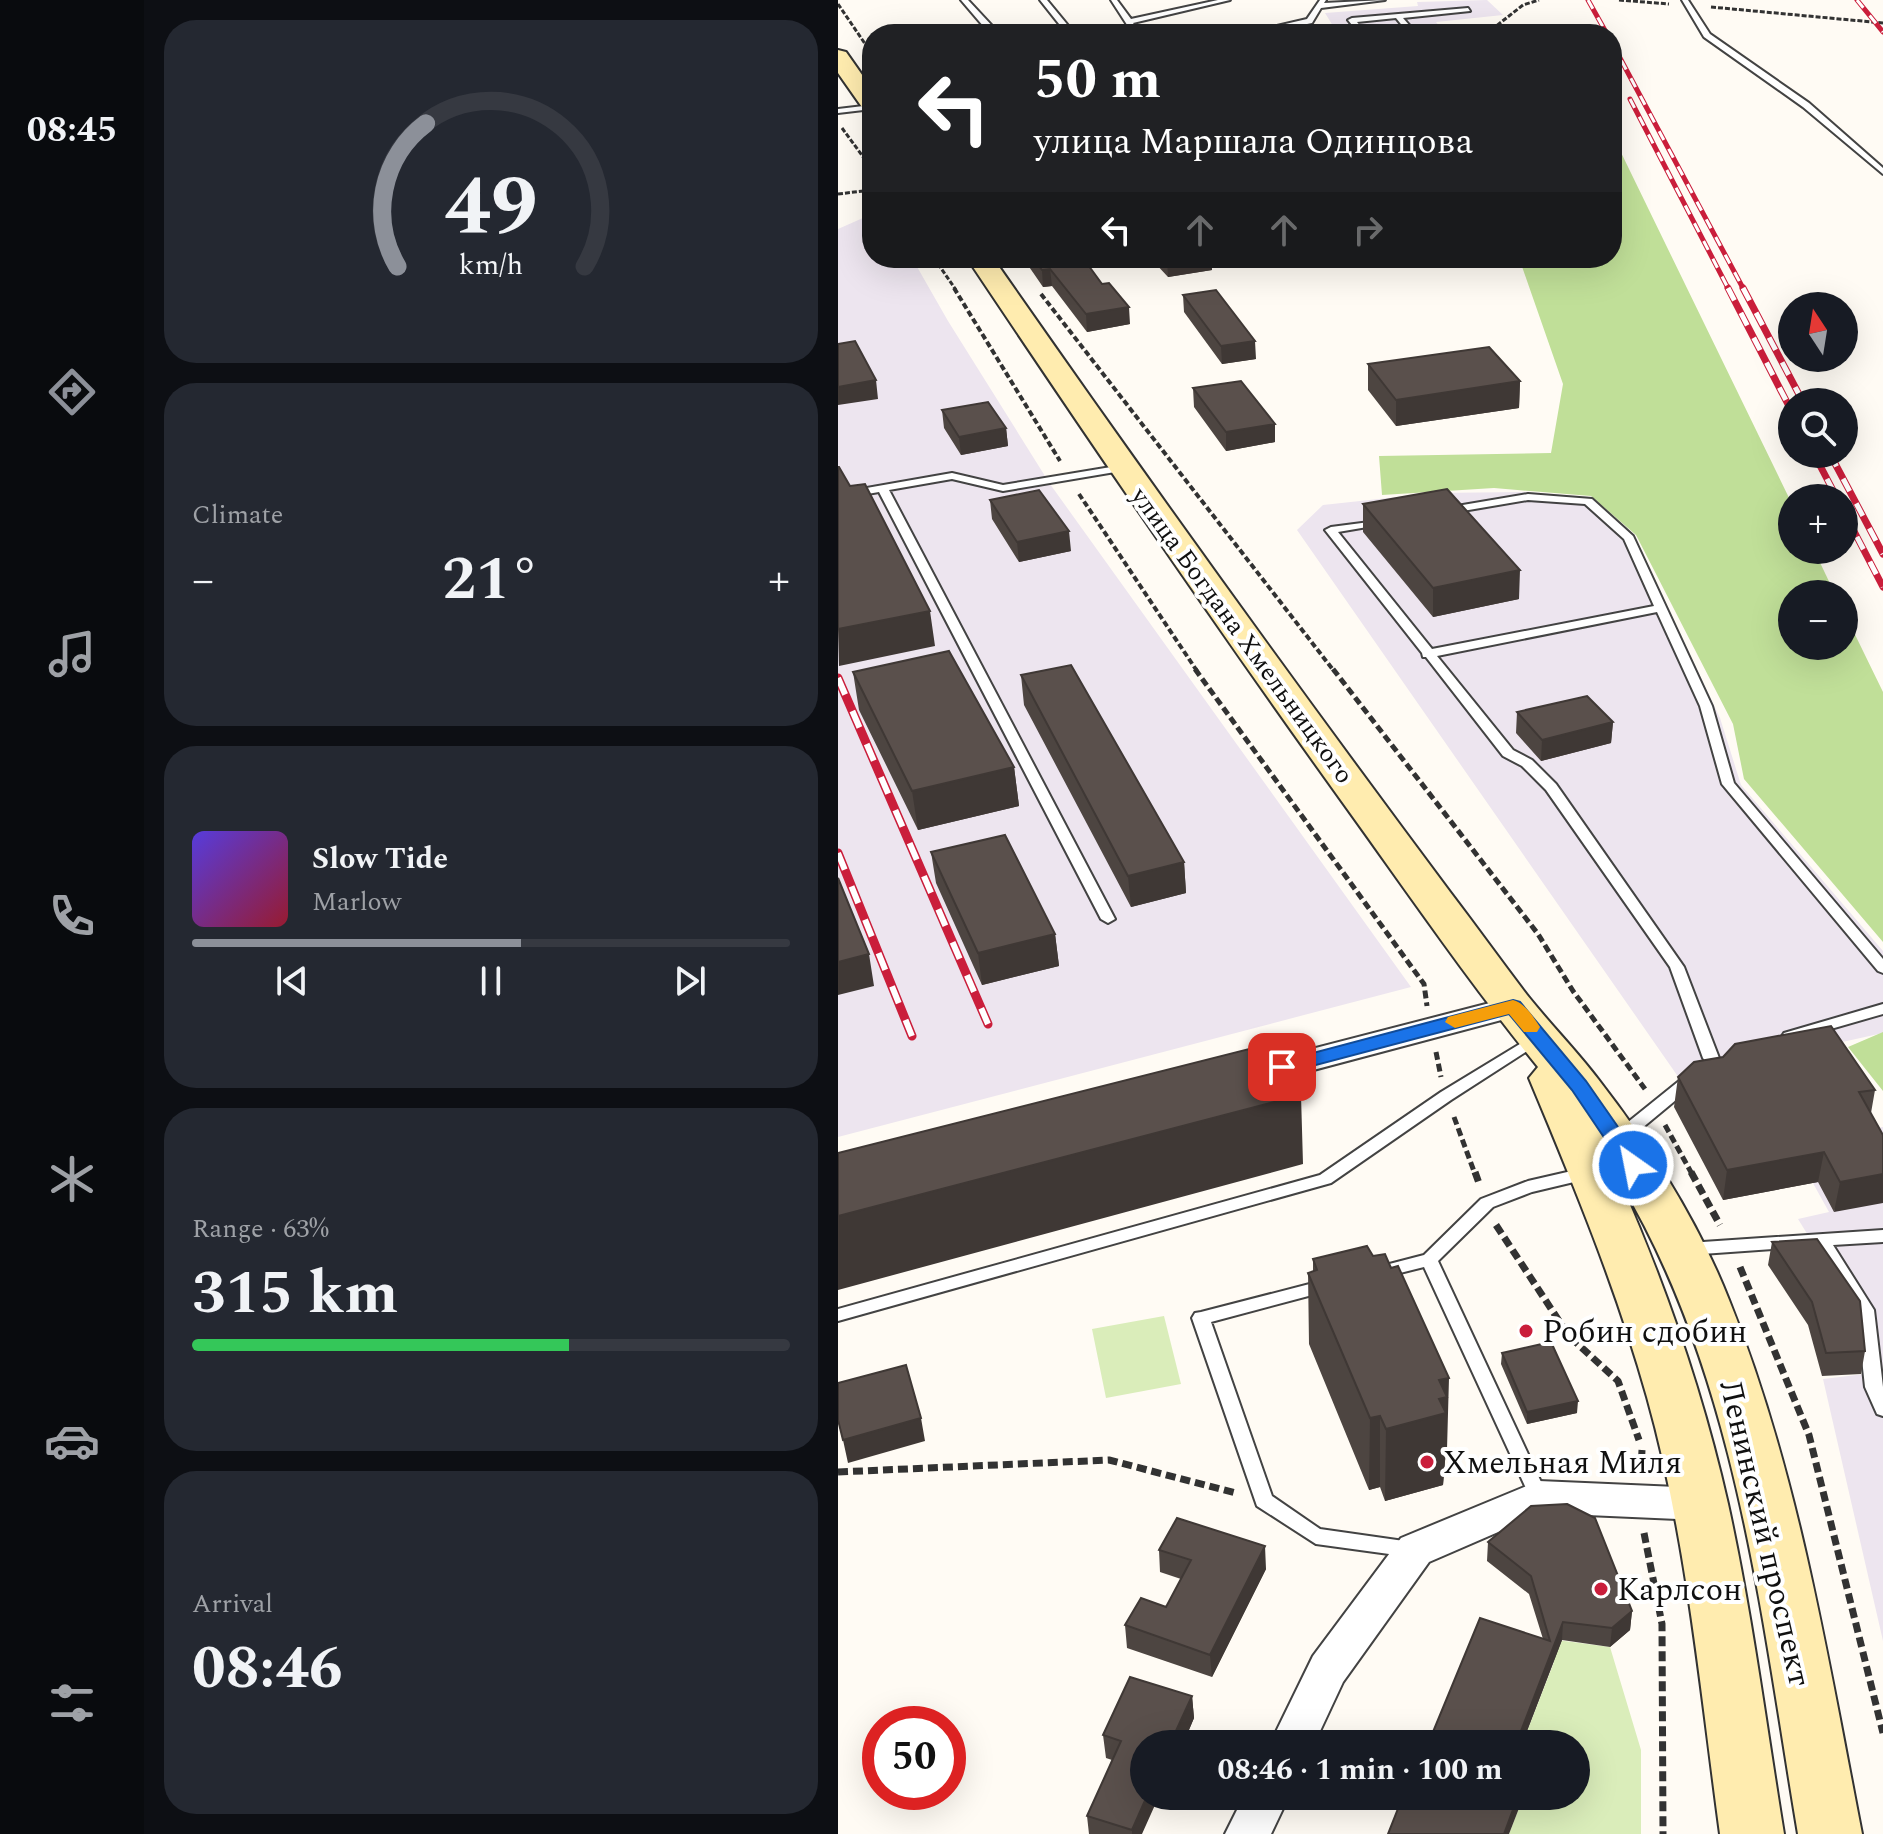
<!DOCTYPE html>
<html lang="en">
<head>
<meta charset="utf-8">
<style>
	body { margin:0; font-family:Spectral,serif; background:#242831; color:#f1f3f6; height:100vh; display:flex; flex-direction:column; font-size:30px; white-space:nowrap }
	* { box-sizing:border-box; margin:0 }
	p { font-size:26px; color:#9ea1a6 }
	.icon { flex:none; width:44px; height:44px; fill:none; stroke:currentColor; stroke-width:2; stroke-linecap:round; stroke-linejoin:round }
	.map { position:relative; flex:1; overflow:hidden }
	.panel { display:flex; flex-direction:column; gap:20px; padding:20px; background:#0d0f14; width:694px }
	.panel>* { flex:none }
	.hud { position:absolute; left:24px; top:24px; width:760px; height:244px; border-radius:32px; box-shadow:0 8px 32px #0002; background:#202124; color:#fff; overflow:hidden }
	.needle { width:52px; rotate:348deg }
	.buttons { position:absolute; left:940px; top:292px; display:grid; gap:16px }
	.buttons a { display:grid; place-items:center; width:80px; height:80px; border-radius:50%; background:#171b24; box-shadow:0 8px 32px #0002; font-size:40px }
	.speed { position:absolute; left:24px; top:1706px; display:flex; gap:16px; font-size:40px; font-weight:700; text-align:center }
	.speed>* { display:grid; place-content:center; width:104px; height:104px; border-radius:50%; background:#171b24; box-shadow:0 8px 32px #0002; line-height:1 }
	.speed .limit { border:12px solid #d22; background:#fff; color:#111 }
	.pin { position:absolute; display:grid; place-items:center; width:68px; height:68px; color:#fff; margin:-34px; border-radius:16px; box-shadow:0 4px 12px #0006 }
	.me { position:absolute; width:88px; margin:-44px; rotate:327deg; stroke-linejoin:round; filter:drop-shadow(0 0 6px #0008) }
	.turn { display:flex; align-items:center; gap:28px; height:168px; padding:0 40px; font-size:36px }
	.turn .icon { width:104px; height:104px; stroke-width:2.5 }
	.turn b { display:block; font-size:56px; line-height:68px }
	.lanes { display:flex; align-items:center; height:76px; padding:0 40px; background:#0003; justify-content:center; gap:40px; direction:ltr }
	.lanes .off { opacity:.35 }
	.big { font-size:60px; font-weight:700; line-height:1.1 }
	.panel .card { flex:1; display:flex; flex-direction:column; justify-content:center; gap:12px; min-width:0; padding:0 28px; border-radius:32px; background:#242831 }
	.panel .dial { align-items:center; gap:0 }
	.dial svg { height:208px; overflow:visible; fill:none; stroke:#363941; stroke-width:7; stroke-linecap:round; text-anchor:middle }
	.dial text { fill:#f1f3f6; stroke:none }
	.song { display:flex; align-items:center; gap:24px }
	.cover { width:96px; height:96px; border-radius:12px; background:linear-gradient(135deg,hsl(250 70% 55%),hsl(350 70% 35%)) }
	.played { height:8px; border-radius:4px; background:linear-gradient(90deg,#8c9099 55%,#363941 55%) }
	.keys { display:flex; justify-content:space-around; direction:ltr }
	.heat { display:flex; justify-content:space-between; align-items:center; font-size:44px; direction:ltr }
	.charge { height:12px; border-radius:6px; background:linear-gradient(90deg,#34c759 63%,#363941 0) }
	.trip { position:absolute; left:292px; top:1730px; width:460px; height:80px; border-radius:40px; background:#171b24; box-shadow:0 8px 32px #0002; font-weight:700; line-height:80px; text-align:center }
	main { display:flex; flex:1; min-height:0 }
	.tab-bar { display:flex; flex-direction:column; width:144px; justify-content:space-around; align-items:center; background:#090b0e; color:#9ea1a6 }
	.tab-bar .icon { width:56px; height:56px }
	.tab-bar .current { color:#8c9099 }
	.tab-bar b { font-size:36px; color:#f1f3f6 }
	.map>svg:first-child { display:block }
</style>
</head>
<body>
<main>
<nav class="tab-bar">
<b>08:45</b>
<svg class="icon current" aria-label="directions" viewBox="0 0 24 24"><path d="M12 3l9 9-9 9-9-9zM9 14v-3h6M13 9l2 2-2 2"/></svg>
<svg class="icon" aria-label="music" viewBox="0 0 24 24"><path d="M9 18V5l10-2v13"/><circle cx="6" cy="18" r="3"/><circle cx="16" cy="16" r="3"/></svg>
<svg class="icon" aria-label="phone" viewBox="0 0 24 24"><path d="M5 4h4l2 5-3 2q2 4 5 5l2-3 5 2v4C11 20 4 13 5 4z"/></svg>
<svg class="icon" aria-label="climate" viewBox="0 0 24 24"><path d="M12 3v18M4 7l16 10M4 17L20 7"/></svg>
<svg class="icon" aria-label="car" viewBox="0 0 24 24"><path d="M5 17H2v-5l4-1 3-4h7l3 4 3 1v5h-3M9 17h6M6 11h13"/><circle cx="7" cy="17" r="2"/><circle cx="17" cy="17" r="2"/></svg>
<svg class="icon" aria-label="filters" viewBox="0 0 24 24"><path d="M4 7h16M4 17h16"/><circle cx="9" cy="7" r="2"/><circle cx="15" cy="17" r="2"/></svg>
</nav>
<section class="panel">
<div class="card dial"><svg viewBox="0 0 100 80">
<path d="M14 69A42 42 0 1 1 86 69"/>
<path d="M14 69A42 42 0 0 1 25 14" stroke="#8c9099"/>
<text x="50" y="56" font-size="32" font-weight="700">49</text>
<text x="50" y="72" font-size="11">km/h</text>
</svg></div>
<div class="card"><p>Climate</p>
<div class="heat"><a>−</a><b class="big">21°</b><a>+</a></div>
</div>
<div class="card">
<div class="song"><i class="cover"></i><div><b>Slow Tide</b><p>Marlow</p></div></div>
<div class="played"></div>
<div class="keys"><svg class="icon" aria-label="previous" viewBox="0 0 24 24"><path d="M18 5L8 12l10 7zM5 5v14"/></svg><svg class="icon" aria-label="pause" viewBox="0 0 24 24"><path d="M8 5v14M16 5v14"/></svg><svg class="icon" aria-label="next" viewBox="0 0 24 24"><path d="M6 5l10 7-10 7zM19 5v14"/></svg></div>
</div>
<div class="card"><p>Range · 63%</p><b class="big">315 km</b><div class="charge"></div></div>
<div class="card"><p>Arrival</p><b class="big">08:46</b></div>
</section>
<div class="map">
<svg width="1045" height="1834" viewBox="0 0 1045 1834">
	<rect width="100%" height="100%" fill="#fffbf4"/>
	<path fill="#ede5ef" d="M649,0L665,15L598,22L608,34H500L487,13L580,6L579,2Z
		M34,214V258H74L110,321L212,484L573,987L0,1137V229Z
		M686,492L751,497L796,536L882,718L903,785L1045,951V1033L841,1078L459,530L485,505L596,493Z
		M1045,1127V1641L985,1379L1027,1374L1018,1313L960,1219L991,1212L951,1140Z"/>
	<path fill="#daedba" d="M326,1316L343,1384L268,1398L254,1329Z
		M704,1638L772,1647L803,1750V1834H671L685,1798L680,1796H738V1744H684L716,1662Z"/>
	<path fill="#c0df98" d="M774,134L954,504V550H976L997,594H954V646H1006V612L1045,692V942L906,779L895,724L798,535L753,496L656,488L544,495L541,456L713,453L725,384L681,258H774Z
		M1045,1032V1091L1010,1047Z"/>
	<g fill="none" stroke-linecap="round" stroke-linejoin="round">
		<defs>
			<path id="service" d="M123,0H130L158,30V34H152Z
				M202,0H209L237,34H229Z
				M273,0H279L293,19L380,0H392L295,23L303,34H295Z
				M482,0H488L486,3L547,0L483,8L474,23L419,34H404L469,19Z
				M844,0H850L872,34L971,103L1045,168V174L965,107L866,37Z
				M630,8L632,11L565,18L579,34H571L558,18L519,22L529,34H521L510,20L514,18Z
				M34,105V109L0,113V109Z
				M285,465L289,466V470L165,491L114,479L51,490L277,919L270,923L263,919L41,492L0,499V493L114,473L165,485Z
				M690,494L754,499L795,536L874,706L896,783L1045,959V973L1040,971L884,784L862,706L819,612L599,656L675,750L694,760L718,784L846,967L881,1058L878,1062H868L865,1058L832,967L708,790L684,766L665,756L588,657H585L584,653L487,530L493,527L547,520V524L500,532L594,649L816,606L786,539L747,504L690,500L607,514L602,511L607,508Z
				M1045,1004V1014L951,1041L944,1036L946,1033Z
				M695,1036L700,1038L702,1041L700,1044L613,1100L493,1183L0,1321V1309L482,1175L603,1092Z
				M851,1076L856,1077L859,1081L856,1085L786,1143H774L772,1139L774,1135L846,1077Z
				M751,1167L757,1169L759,1173L757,1177L694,1192L655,1207L600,1261L710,1497L708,1502L701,1504L694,1502L692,1497L586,1267L542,1278L536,1276L534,1272L536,1268L586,1255L643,1199L690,1181Z
				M1045,1230V1242L995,1245L1036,1310L1045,1387V1416L1039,1414L1027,1387L1019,1311L979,1246L850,1255L844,1253L842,1249L844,1245L850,1243Z
				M487,1280L493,1282L495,1286L493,1290L373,1322L434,1496L482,1529L580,1543L582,1549L580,1555L573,1557L478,1544L419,1506L354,1318L357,1313L363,1312Z"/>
			<path id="minor" d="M675,997L686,1000L691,1007L686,1014L408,1088L396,1085L392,1077L396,1069Z
				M701,1481L862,1488L876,1493L882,1504L876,1515L862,1520L704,1513L591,1562L505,1682L476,1744H432L475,1656L563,1538Z
				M406,1796H451L433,1834H387Z"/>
			<path id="secondary" d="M0,50L8,52L34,89V112L26,110L0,73Z
				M129,258H155C304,472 456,683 612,892C638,926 663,961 689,995C712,1024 738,1050 760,1079C812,1146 860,1221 891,1300C960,1471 989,1654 1024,1834H960C923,1615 899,1377 782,1182C828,1286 865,1393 890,1504C914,1613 928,1724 946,1834H882C862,1688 849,1539 809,1397C778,1287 735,1183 691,1078L700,1067C634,986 574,899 513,814C381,631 254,445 129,258Z"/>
		</defs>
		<use href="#service" stroke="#434343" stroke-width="4"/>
		<use href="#minor" stroke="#434343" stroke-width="4"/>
		<use href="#secondary" stroke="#323232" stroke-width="4"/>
		<path stroke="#323232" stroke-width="3" stroke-dasharray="5 2" stroke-linecap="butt" d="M781,0L831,4
			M0,4L34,54
			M873,7L1045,23
			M368,34L392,29
			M648,34L685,5L701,0
			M4,128L34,169
			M0,194L34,190
			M96,258L118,290"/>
		<path stroke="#323232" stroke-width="4" stroke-dasharray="6 3" stroke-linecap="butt" d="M116,288L222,461
			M203,294L496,671
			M241,494L359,671"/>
		<path stroke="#323232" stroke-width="5" stroke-dasharray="8 4" stroke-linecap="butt" d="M357,669L586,984L589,1006
			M495,669L700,934L735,991L807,1089
			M598,1052L603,1077
			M616,1117L637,1174
			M827,1125L854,1174"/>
		<path stroke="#323232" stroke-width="7" stroke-dasharray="10 5" stroke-linecap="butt" d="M637,1172L642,1186
			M853,1172L882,1225
			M658,1225L731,1336L780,1381L801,1440
			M902,1267L971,1435L1045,1733
			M803,1471L804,1450
			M0,1472L271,1460L398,1493
			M806,1533L824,1624L825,1834"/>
		<use href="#service" fill="#fff" fill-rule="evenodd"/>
		<use href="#minor" fill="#fff" fill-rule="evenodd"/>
		<use href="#secondary" fill="#ffecaf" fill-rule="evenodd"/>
		<defs>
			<path id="rail-far2" d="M750,0L769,34
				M1019,0L1045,32
				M774,43L906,290
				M792,99L891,290"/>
			<path id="rail-far1" d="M890,288L954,412
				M905,288L965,402
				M976,454L999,498
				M992,454L1045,554
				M1006,512L1045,587"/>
			<path id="rail" d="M0,678L150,1024
				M0,853L74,1036"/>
		</defs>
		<use href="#rail-far2" stroke="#ca1e3b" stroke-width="5"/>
		<use href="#rail-far1" stroke="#ca1e3b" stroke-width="7"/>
		<use href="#rail" stroke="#ca1e3b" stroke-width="9"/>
		<use href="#rail-far2" stroke="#fff" stroke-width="3" stroke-dasharray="10" stroke-linecap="butt"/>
		<use href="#rail-far1" stroke="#fff" stroke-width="5" stroke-dasharray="14" stroke-linecap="butt"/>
		<use href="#rail" stroke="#fff" stroke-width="6" stroke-dasharray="18" stroke-linecap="butt"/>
	</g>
	<path fill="#4d4541" d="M185,258H245L292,324L249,332L214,286L205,287Z
		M301,258H373L374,270L330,277L317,263L307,265Z
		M345,295L418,359L384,364L346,312Z
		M530,364L682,381L681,408L558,426L530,390Z
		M355,388L437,424V442L388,451L356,407Z
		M104,410L168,428L170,446L123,455L106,428Z
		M152,500L233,551L181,562L154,519Z
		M525,504L681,599L595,617L525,532Z
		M15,672L176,767L181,806L80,830L21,710Z
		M183,675L346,862L348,893L293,907L186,705Z
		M679,712L775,722L773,743L703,761L678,733Z
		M93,852L217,934L221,966L144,985L98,883Z
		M840,1077L1037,1090L1033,1113L996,1212L980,1182L885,1200L836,1107Z
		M934,1242L1027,1351L1023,1374L984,1376L970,1325L930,1265Z
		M475,1259L609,1449H608L605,1485L547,1501L542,1487L531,1490L471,1344L470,1273L475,1271Z
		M664,1353L739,1413L689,1424L663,1364Z
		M650,1542L794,1611L792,1630L772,1647L724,1640L684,1744H590L705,1639L691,1594L649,1561Z
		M321,1550L428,1569L374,1677L289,1648L287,1625L328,1607L343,1579L322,1572Z
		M354,1696L356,1718L345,1744H306L304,1834H251L249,1816L274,1760L268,1758L265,1735Z"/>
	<path fill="#3f3835" d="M306,258H317V263L307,265Z
		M329,258H373L374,270L330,277Z
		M606,258H641V262L606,265Z
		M212,269L214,286L205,287L204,270Z
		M291,307L292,324L249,332L248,314Z
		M417,341L418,359L384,364L383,346Z
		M38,380L40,399L0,405V387Z
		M682,381L681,408L558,426V400Z
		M437,424V442L388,451V432Z
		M168,428L170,446L123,455L121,437Z
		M231,531L233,551L181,562L179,542Z
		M682,570L681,599L595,617V588Z
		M92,611L97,646L1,666L0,629Z
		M775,722L773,743L703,761L704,740Z
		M176,767L181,806L80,830L74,791Z
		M346,862L348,893L293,907L290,876Z
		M217,934L221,966L144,985L140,953Z
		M31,954L36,986L0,995V962Z
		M463,1095L465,1164L0,1290V1216Z
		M986,1152L980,1182L885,1200L889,1170Z
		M1045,1174V1203L996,1212L1002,1182Z
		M611,1378L609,1449H608L605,1485L547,1501L548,1429L601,1380Z
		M740,1401L739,1413L689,1424V1412Z
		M542,1416V1487L531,1490L532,1418Z
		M83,1418L87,1441L10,1463L5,1440Z
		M427,1546L428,1569L374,1677L372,1655Z
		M794,1611L792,1630L772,1647L774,1628Z
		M725,1622L724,1640L684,1744H678Z
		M354,1696L356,1718L345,1744H332Z
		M309,1796H321L304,1834H294V1830Z
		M680,1796H685V1798L671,1834H666Z"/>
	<path fill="#5a504c" stroke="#3f3835" stroke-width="2" d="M195,258H245L264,284L271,283L291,307L248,314L212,269L204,270Z
		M378,290L417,341L383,346L345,295Z
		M17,341L38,380L0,387V344Z
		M651,347L682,381L558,400L530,364Z
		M403,381L437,424L388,432L355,388Z
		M150,402L168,428L121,437L104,410Z
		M0,467H1L12,486L27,484L92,611L0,629Z
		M609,489L682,570L595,588L525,504Z
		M201,490L231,531L179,542L152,500Z
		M111,651L176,767L74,791L15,672Z
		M233,665L346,862L290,876L183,675Z
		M749,696L775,722L704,740L679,712Z
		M167,835L217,934L140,953L93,852Z
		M0,878L31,954L0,962Z
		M993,1026L1037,1090L1021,1092L1045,1135V1174L1002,1182L986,1152L889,1170L840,1077L856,1062L885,1057L897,1044Z
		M435,1043L463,1095L0,1216V1153Z
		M979,1239L1022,1301L1027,1351L988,1353L974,1302L934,1242Z
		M529,1246L535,1256L547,1254L553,1268L560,1266L611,1378L601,1380L609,1397L601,1399L608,1413L548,1429L542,1416L532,1418L470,1273L479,1270L475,1259Z
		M713,1342L740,1401L689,1412L664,1353Z
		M68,1365L83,1418L5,1440L0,1420V1383Z
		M729,1504L757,1518L794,1611L774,1628L725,1622L678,1744H590L642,1618L712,1641L693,1576L650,1542L693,1506Z
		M339,1518L427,1546L372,1655L287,1625L303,1598L328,1607L353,1560L321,1550Z
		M292,1677L354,1696L332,1744H306V1796H309L294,1830L249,1816L283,1741L265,1735Z
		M565,1796H680L666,1834H550Z"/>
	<path fill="#1a73e8" stroke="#114b97" stroke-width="2" d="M675,1000L682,1002L748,1081L803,1160L806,1165L803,1170H788L734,1090L671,1014L444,1074L435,1067L437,1063Z"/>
	<path fill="#f59e0b" d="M675,1000C687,1003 696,1018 702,1027L699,1032H686L671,1014L617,1028L607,1022L610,1017Z"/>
	<g fill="#ca1e3b" stroke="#fff" stroke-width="3">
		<circle cx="688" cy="1331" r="8"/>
		<circle cx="589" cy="1462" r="8"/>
		<circle cx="763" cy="1589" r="8"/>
	</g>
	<g text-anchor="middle" stroke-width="8" stroke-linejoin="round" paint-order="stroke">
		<g font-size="26" fill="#101010" stroke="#fff">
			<text transform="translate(405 635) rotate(54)" y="9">улица Богдана Хмельницкого</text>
		</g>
		<g font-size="32" fill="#101010" stroke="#fff" text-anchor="start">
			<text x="704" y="1342">Робин сдобин</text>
			<text x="605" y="1473">Хмельная Миля</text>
			<text x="779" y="1600">Карлсон</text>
		</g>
		<g font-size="32" fill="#101010" stroke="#fff">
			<text transform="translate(928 1533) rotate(77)" y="11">Ленинский проспект</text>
		</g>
	</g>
</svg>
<div class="buttons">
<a><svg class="needle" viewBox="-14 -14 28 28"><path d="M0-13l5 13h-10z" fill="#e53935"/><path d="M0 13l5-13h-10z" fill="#9ea1a6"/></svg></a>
<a><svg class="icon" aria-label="search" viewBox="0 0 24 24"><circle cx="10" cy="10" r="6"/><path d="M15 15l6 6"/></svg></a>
<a>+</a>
<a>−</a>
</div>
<div class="speed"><div class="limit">50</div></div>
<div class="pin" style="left:444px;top:1067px;background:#d93025"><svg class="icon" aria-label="arrive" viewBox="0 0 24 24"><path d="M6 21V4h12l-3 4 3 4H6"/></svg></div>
<svg class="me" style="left:795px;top:1165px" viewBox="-20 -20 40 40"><circle r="17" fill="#1a73e8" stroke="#fff" stroke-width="3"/><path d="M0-11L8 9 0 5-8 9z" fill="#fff"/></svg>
<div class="trip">08:46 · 1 min · 100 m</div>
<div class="hud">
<div class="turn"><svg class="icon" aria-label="left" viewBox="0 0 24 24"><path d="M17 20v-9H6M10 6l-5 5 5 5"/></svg><div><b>50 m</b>улица Маршала Одинцова</div></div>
<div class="lanes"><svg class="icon" aria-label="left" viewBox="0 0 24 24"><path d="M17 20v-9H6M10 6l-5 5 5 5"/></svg><svg class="icon off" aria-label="ahead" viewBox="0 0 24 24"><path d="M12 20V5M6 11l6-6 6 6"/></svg><svg class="icon off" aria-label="ahead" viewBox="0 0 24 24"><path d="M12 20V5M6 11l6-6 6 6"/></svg><svg class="icon off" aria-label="right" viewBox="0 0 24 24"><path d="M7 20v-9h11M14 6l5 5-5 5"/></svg></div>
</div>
</div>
</main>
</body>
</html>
